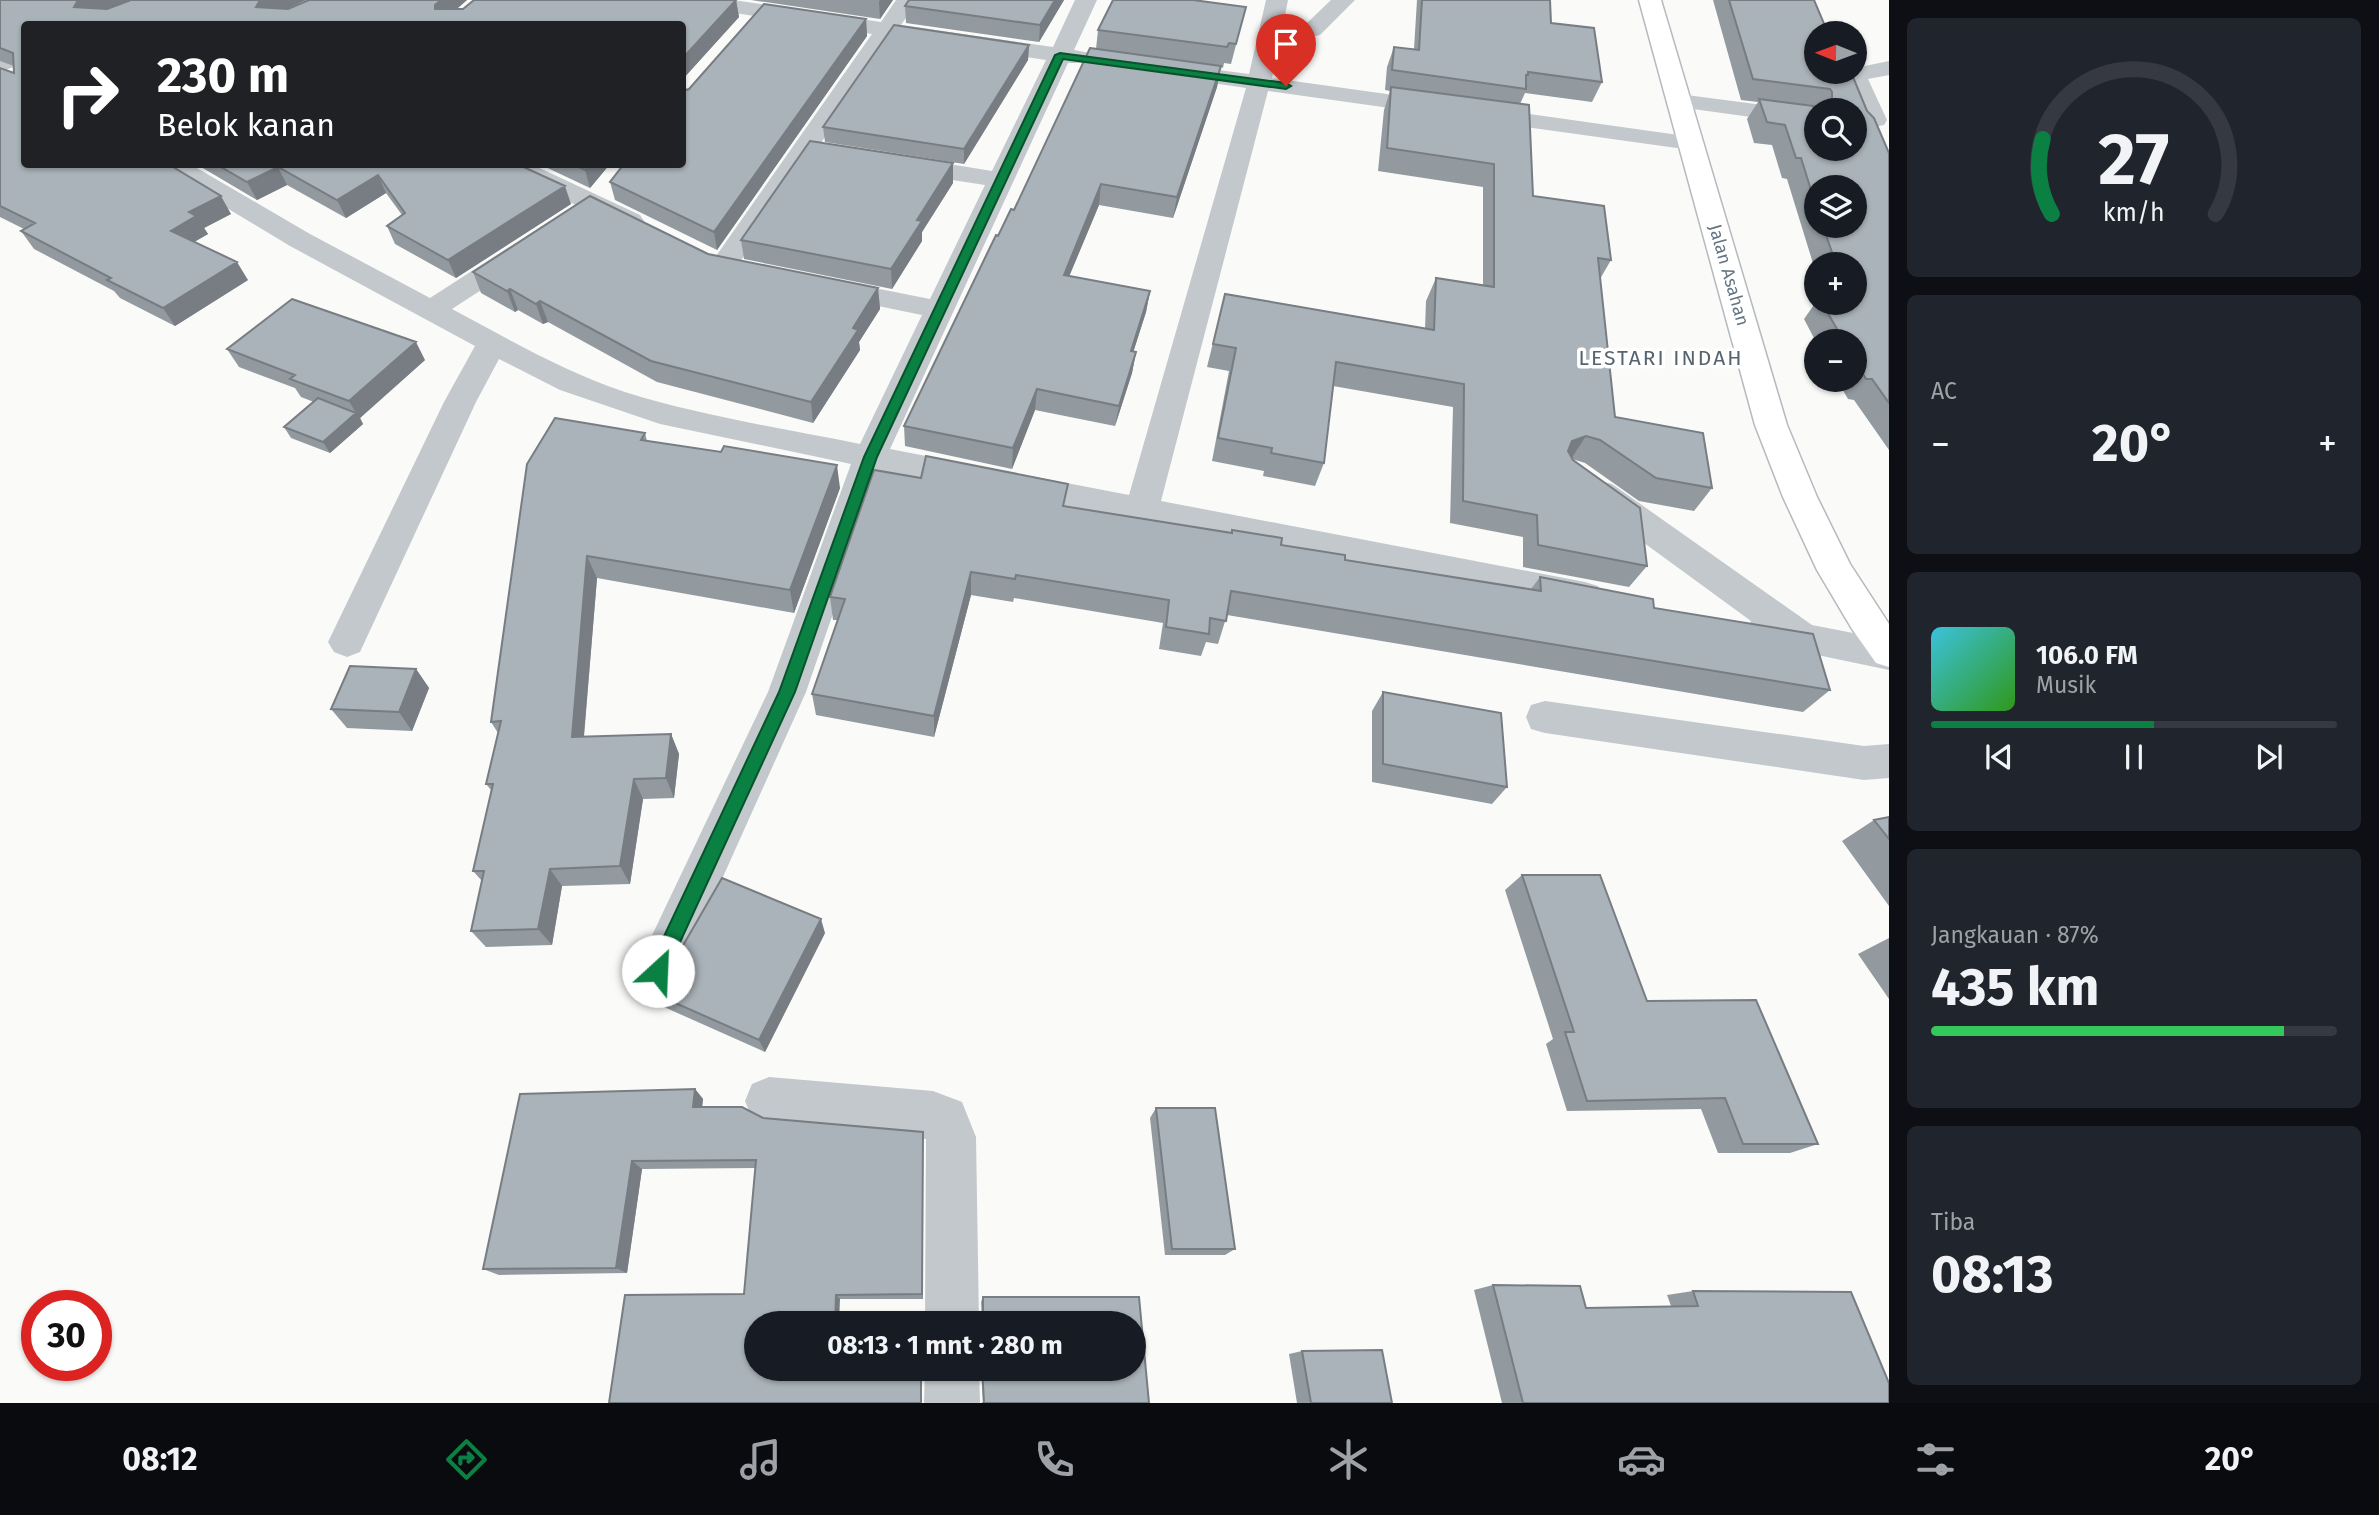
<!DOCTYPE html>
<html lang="id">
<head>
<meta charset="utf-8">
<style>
	body { margin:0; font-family:"Fira Sans",sans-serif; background:#20242c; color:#f1f3f6; height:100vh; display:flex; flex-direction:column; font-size:26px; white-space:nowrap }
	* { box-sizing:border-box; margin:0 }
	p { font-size:23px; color:#9ea1a6 }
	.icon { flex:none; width:38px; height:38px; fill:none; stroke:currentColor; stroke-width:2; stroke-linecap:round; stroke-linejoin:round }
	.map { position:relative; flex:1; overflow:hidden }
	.sheet { display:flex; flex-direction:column; gap:18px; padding:18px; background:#0d0f14; width:490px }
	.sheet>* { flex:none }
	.top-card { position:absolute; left:21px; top:21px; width:665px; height:147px; border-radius:7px; box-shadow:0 2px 5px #0004; background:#202124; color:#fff; overflow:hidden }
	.needle { width:46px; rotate:271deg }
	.controls { position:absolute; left:1804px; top:21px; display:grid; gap:14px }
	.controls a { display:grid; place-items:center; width:63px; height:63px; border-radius:50%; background:#171b24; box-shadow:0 2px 5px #0004; font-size:35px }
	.speed { position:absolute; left:21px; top:1290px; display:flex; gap:14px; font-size:35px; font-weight:700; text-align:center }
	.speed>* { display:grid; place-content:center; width:91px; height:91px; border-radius:50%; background:#171b24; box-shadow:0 2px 5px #0004; line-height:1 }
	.speed .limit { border:10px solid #d22; background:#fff; color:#111 }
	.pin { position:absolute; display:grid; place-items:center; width:60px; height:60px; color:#fff; margin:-72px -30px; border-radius:50% 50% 50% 0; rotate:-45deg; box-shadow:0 0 7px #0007 }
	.pin .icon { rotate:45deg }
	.me { position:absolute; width:77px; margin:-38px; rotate:25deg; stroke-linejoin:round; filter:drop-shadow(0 0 5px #0008) }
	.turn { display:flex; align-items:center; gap:24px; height:147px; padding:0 21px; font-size:32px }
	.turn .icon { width:91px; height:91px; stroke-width:2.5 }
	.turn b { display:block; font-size:49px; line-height:60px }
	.big { font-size:52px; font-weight:700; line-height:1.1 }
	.sheet .card { flex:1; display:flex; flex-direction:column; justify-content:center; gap:10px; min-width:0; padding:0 24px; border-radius:10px; background:#20242c }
	.sheet .dial { align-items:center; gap:0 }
	.dial svg { height:182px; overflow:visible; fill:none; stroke:#363941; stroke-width:7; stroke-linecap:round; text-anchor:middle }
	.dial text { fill:#f1f3f6; stroke:none }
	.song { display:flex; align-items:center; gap:21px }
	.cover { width:84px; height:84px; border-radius:10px; background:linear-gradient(135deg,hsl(190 70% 55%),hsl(110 70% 35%)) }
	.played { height:7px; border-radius:4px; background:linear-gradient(90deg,#0b8043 55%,#363941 55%) }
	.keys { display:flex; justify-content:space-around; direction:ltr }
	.heat { display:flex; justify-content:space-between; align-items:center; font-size:38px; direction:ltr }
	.charge { height:10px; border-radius:5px; background:linear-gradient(90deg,#34c759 87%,#363941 0) }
	.trip { position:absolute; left:744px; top:1311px; width:402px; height:70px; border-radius:35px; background:#171b24; box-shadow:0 2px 5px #0004; font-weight:700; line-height:70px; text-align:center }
	.tab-bar { display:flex; height:112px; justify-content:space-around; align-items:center; background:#090b0e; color:#9ea1a6 }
	.tab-bar .icon { width:49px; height:49px }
	.tab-bar .active { color:#0b8043 }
	.tab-bar b { font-size:32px; color:#f1f3f6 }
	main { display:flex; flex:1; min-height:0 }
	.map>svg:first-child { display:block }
</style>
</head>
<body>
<main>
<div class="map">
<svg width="1889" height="1403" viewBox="0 0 1889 1403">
	<rect width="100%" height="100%" fill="#fafaf8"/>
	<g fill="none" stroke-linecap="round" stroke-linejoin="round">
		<defs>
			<path id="major" d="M1639,0H1661L1787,425L1817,497L1850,564L1889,624V667L1876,663L1852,629L1817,570L1783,497L1755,425Z"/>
		</defs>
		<use href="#major" stroke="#b5babe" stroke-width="3"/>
		<path fill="#c3c8cc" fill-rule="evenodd" d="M678,0H733L881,22L896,0H918L901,25L1053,47L1075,0H1097L1074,50L1090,53L1093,58L1090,63H1068L890,449L1129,495L1246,88L1158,75L1154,70L1158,65L1166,63L1249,74L1266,0H1288L1282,30L1305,25L1331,0H1355L1320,35L1279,44L1272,78L1700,138L1703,143L1700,148L1691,150L1268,91L1161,501L1585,582L1598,586L1603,596L1598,606L1585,610L882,471L806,692L674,986L658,993L642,986L635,971L768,692L851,464L660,424L560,390L499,359L476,402L360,652L347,657L334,652L328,642L444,402L475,346L290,246L162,169L159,164H190L310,234L430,298L509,247L519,245L529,247L533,253L529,259L452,309C508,339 565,372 625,392C701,416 782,428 860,444L922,315L819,294L815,288L819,282L829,279L930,299L985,185L900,172L891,169L887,164L891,159L900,156L992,171L1046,60L893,37L733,272L723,274L713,272L709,266L872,34L689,6L681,5Z
			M24,48V63L0,72V57Z
			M1889,61V75L1868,79L1887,120L1884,125L1855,131V117L1861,116L1842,75L1845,72H1855V68Z
			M1679,94L1816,112V126L1671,106L1667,101L1671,96Z
			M497,164H531L640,215L644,221L640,227L631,229L622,227L500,169Z
			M1600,481L1612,484L1812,625L1889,640V670L1751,641L1746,631L1751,621L1588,502L1583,493L1588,484Z
			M1545,701L1864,746L1889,744V778L1864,780L1545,733L1531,729L1526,717L1531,705Z
			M769,1077L933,1091L962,1102L976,1137L979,1323H925L926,1139L769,1125L752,1118L745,1101L752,1084Z
			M925,1368H979L980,1403H924Z"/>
		<use href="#major" fill="#fff" fill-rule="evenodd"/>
	</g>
	<path fill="#929a9f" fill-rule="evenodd" d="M0,0H306L286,9L467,0L457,9L736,0L739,17L682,80V24L24,164L231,214L204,228L208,234L194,242L248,280L175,326L120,298L114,291L34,249L21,231L24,229L0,217V68L14,73V66L0,61Z
		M751,0H893L880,19Z
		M1064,0L1039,42L906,23L905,6Z
		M1417,0H1550L1551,23L1602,82L1592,102L1525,93L1520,104L1533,196L1611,260L1600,279L1615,417L1712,488L1694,511L1639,501L1585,463L1572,459L1647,566L1629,587L1523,567V537L1450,523L1453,407L1333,386L1324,463L1315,486L1263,476L1264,471L1212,461L1229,371L1207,367L1225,294L1425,329L1426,301L1436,278L1483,285V187L1378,171L1384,110L1390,91L1385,90L1387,67L1394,47L1414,49Z
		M1713,0H1814L1816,33L1867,111L1889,153V450L1854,400L1848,399L1837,380H1855V341H1816V342L1804,319L1816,302L1814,294L1816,291V303H1855V264H1816V273L1787,179L1782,178L1772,145L1754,143L1747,119L1758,102L1741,100ZM1816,187L1855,226H1816Z
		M1246,7L1231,64L1224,63L1223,68L1221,67L1217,87L1173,218L1099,205L1069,276L1150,291L1146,312L1133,352H1136L1132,373L1115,426L1035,410L1012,469L905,446L904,426L998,236L1014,210L1096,49L1098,30Z
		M866,19L867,36L717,250L615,200L610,182L689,89Z
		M1029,45L1028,60L964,164L825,142L823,127Z
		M953,163V183L922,232V241L892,289L744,259L741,240Z
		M196,164H517L571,204L456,278L395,244L387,226L402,215L386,193L346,218L287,185L257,200Z
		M539,164H610L590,188Z
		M708,254L878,288L880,309L859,342L860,350L813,423L657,382L548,322L543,324L518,310L515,312L481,293L473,272Z
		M227,349L425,360L360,418L363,424L330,453L291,438L284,427L314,402L301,397L295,388L239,367Z
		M645,433L647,441L840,488L794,613L597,578L584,737L671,734L679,754L674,798L643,799L630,884L562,886L552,945L486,947L471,931L482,881L473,871L492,791L486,784L498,733L491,722Z
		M1065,507L1231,533L1232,530L1281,545L1345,560L1531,589L1540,577L1654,608L1830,690L1803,712L1227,615L1218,644L1206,642L1201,656L1159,649L1163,623L1014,598L1013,602L971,595L934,737L816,715L812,694L838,620H833L830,597Z
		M416,669L429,688L412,731L347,728L331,709Z
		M1383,692L1507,787L1492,804L1372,782V711Z
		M1889,817V906L1842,841L1874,820Z
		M1522,875L1647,1001L1818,1144L1790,1153H1718L1701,1109L1567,1111L1546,1044L1553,1039L1505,890Z
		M825,933L765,1052L664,1007L655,994Z
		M1889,938V999L1858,954Z
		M695,1089L703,1099L702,1107L763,1118L923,1141V1299H840L756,1368H837V1372L922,1374L609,1403L744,1294L755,1168L642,1169L627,1273L499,1275L483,1269Z
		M1156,1108L1235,1249L1225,1255H1165L1150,1118Z
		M1493,1285L1586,1308L1671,1306L1667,1295L1693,1291L1889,1403H1502L1474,1290Z
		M983,1297H1139L1149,1403H983L981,1368H1134V1323H979L982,1320L981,1302Z
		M1302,1351L1392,1403H1297L1289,1354Z"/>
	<path fill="#777d82" d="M78,0H131L89,17L74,7Z
		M260,0H306L269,17L256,7Z
		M441,0H467L441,22L435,9V5Z
		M736,0L739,17L682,80V59Z
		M880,0H893L880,19L879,2Z
		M1055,0H1064L1039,42L1040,25Z
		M866,19L867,36L717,250L714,232Z
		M1029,45L1028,60L964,164V149Z
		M1221,66L1217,87L1173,218L1177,197Z
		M953,163V183L922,232V241L892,289L891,269L917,220Z
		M590,164H610L590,188L585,170Z
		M278,167L287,185L257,200L247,182Z
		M378,175L386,193L346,218L337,200Z
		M1101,184L1099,205L1061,296L1064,275Z
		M565,186L571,204L456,278L448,260Z
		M221,196L231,214L204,228L208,234L182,249L171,231L189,212Z
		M237,262L248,280L175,326L163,308Z
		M878,288L880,309L859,342L860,350L813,423L811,402L853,328Z
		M510,289L518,310L515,312L507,291Z
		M1150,291L1146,312L1127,372L1131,351Z
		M540,301L548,322L543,324L536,304Z
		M416,342L425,360L360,418L363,424L330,453L323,442L356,413L349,401Z
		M1136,352L1132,373L1115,426L1119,406Z
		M1037,389L1035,410L1012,469L1013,448Z
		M1586,436L1571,459L1558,464L1572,441Z
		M837,465L840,488L794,613L790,590Z
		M587,556L597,578L582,757L572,737Z
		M971,572V595L934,737V716Z
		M416,669L429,688L412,731L399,712Z
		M671,734L679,754L674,798L666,778Z
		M634,779L643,799L630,884L620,866Z
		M550,869L562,886L552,945L538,929Z
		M821,919L825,933L765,1052L759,1040Z
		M695,1089L703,1099L701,1117L693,1107Z
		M923,1132V1299L922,1294Z
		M632,1161L642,1169L627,1273L616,1268Z
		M836,1295L840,1299L839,1323H835Z"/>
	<path fill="#aab3b9" stroke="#777d82" stroke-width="2" fill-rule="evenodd" d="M0,0H78L74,7L107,9L131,0H260L256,7L288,9L309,0H441L435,5V9H463L474,0H736L682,59V24H24V164H168L221,196L189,212L196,216L171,231L237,262L163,308L107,280L111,278L21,231L35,223L0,206V68L14,73L13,53L0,48Z
		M909,0H1055L1040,25L905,6Z
		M1113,0H1193L1246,7L1236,44L1229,43L1227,47L1098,30Z
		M1422,0H1550L1551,23L1594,28L1602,82L1528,72V75H1526V89L1392,70L1394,47L1419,50Z
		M1729,0H1814L1828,33H1816V72H1851L1867,111L1874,118L1889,153V403L1872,379H1866L1855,360V341H1844L1822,303H1855V264H1836L1823,226H1855V187H1816V206L1801,158H1796L1785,125L1767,122L1759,99L1829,108L1832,106V92L1830,89L1753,79ZM1816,110H1855V149H1816Z
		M764,4L866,19L714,232L610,182L624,164H682V91L689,89Z
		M894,25L1029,45L964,149L823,127Z
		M1090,48L1221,66L1177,197L1101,184L1064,275L1150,291L1131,351L1136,352L1119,406L1037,389L1013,448L904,426L996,235L998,236L1011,209L1014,210Z
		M1391,87L1529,105L1533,196L1604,206L1611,260L1598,258L1615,417L1703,433L1712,488L1656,478L1600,440L1586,436L1572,441L1568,451L1573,460L1640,508L1647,566L1538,545L1537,515L1463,501L1464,384L1336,362L1324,463L1271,453L1272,448L1218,438L1236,348L1213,344L1225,294L1434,330L1436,278L1494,287V164L1387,148Z
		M810,141L953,163L917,220L922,221L891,269L741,240Z
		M216,164H517L565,186L448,260L387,226L405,213L378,175L337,200L278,167L247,182Z
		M573,164H590L585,170Z
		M590,196L708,254L878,288L853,328L858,330L811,402L651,361L540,301L536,304L510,289L507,291L473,272Z
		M292,299L416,342L349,401L290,379L295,375L227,349Z
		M318,398L356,413L323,442L284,427Z
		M555,418L645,433L641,440L721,452L724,446L837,465L790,590L587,556L572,737L671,734L666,778L634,779L620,866L550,869L538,929L471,931L484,871H473L493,784H486L501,721L491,722L527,464Z
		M926,456L1068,484L1063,506L1232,533V530L1282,538L1281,545L1345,555V560L1541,591L1540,577L1653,599L1654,608L1813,634L1830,690L1231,591L1226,621L1210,618L1209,634L1166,627L1169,600L1016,575L1015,579L971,572L934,716L812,694L845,599L830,597L874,470L921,478Z
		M350,666L416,669L399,712L331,709Z
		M1383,692L1501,713L1507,787L1383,764Z
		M1889,817V839L1874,820Z
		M1522,875H1600L1647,1001L1756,1000L1818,1144H1743L1725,1098L1587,1101L1565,1032H1574Z
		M722,878L821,919L759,1040L655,994Z
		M695,1089L693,1107H742L763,1118L923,1132L922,1294L836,1295L835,1323H756V1368H833V1372L921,1373V1403H609L625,1295L744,1294L756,1160L632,1161L616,1268L483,1269L520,1094Z
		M1156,1108H1215L1235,1249H1172Z
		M1493,1285L1580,1286L1586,1308L1698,1306L1693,1291L1851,1292L1889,1383V1403H1523Z
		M983,1297H1139L1149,1403H983L984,1402L982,1368H1134V1323H979L983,1319Z
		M1382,1350L1392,1403H1311L1302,1351Z"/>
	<path fill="#0b8043" stroke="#07532c" stroke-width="2" d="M1060,53L1286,83L1291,86L1286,89L1063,59L877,457L795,692L664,977L658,980L651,977L648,971L651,964L779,692L864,457L1055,55Z"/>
	<g text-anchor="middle" stroke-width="7" stroke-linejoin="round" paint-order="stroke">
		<g font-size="18" fill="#657683" stroke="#fff">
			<text transform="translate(1729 275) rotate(74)" y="6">Jalan Asahan</text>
		</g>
		<g font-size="21" letter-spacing="2" fill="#57646e" stroke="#fff">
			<text x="1661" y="365">LESTARI INDAH</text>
		</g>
	</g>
</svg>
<div class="controls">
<a><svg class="needle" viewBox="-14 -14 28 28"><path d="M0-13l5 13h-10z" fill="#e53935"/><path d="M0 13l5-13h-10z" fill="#9ea1a6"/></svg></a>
<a><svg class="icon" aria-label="search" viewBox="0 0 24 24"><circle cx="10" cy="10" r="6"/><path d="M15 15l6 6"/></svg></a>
<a><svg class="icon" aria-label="layers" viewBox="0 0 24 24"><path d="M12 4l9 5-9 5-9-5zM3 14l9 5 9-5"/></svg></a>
<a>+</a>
<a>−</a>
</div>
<div class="speed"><div class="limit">30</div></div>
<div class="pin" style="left:1286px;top:86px;background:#d93025"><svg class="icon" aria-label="arrive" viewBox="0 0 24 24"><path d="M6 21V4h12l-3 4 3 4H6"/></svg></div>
<svg class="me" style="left:658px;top:971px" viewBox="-20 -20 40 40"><circle r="19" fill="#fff"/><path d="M0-13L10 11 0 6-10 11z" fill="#0b8043"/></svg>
<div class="trip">08:13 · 1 mnt · 280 m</div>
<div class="top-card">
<div class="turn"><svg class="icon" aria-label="right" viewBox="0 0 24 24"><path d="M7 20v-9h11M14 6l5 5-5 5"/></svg><div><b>230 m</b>Belok kanan</div></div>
</div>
</div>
<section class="sheet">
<div class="card dial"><svg viewBox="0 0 100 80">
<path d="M14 69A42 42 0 1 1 86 69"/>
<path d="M14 69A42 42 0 0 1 10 36" stroke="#0b8043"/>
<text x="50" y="56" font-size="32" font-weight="700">27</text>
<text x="50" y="72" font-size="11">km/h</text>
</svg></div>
<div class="card"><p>AC</p>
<div class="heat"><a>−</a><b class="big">20°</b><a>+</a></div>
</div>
<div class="card">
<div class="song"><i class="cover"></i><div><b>106.0 FM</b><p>Musik</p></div></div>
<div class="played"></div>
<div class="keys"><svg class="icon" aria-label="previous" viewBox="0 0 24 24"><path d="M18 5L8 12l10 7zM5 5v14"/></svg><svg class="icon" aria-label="pause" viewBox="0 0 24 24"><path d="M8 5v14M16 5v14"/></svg><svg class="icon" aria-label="next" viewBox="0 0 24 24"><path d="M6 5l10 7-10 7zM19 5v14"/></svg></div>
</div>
<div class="card"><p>Jangkauan · 87%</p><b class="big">435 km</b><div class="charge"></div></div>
<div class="card"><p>Tiba</p><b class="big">08:13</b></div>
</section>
</main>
<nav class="tab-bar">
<b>08:12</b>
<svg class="icon active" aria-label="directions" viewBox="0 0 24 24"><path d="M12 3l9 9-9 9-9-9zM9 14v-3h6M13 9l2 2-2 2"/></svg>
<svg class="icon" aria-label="music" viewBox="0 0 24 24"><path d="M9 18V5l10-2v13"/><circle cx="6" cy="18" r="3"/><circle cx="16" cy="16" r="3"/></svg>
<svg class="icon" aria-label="phone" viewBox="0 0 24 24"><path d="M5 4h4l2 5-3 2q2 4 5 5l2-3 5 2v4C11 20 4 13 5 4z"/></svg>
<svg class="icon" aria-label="climate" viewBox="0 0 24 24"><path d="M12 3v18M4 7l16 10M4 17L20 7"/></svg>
<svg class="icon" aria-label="car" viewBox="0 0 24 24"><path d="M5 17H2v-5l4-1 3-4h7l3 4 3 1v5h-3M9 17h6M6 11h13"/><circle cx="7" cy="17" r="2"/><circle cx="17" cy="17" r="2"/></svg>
<svg class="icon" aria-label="filters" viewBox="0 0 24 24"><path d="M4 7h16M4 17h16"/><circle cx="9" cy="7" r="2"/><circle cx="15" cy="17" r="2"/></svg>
<b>20°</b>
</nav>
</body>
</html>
